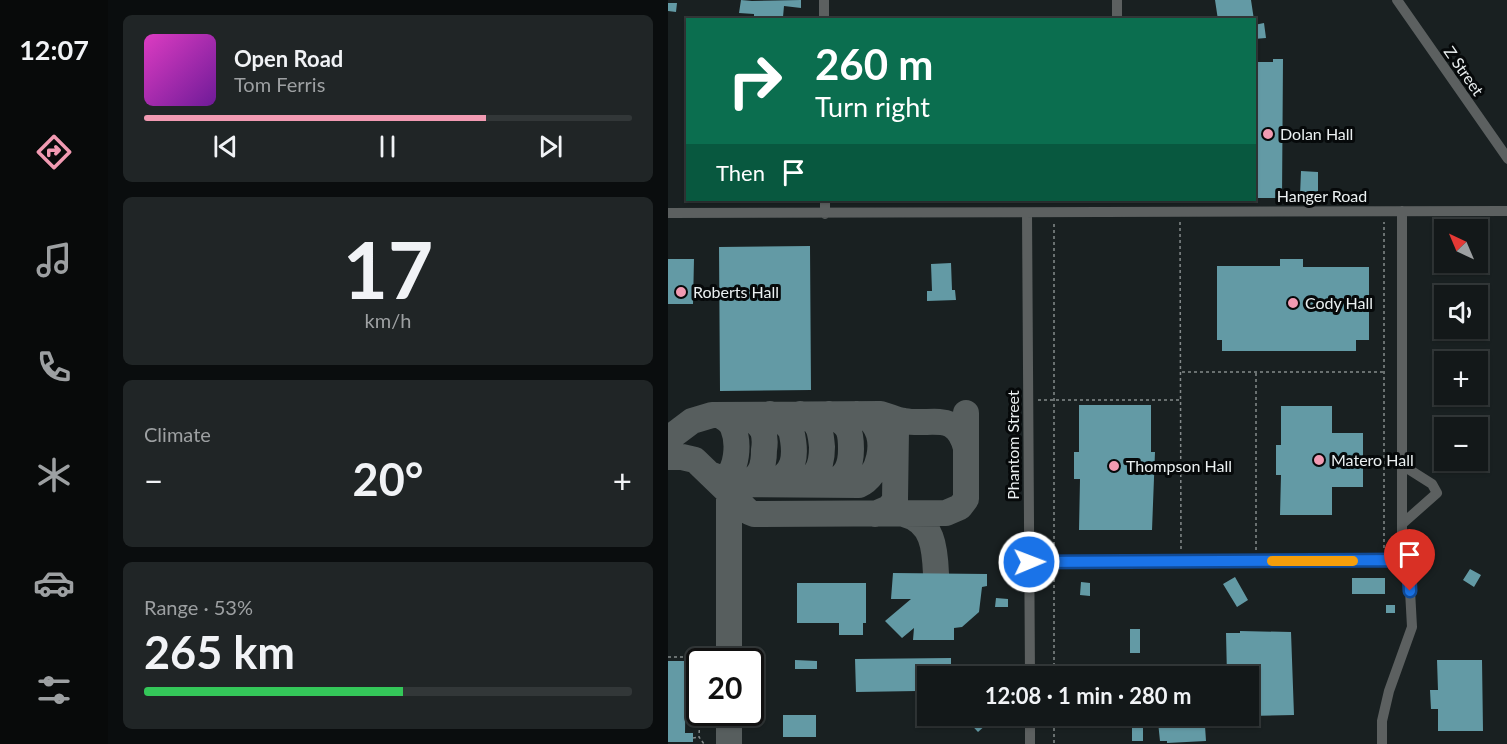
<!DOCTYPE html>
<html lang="en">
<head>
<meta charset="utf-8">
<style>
	body { margin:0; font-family:Lato,sans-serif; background:#202526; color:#f1f3f6; height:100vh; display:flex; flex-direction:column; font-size:22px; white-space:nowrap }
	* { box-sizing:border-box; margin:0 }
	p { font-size:20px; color:#9da0a2 }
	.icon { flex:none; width:33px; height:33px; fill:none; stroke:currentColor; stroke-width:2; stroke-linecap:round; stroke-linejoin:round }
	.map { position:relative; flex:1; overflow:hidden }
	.details { display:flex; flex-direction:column; gap:15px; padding:15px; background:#0a0d0e; width:560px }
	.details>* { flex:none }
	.banner { position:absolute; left:18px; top:18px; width:570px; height:183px; border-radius:0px; box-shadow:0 2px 4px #0004,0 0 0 2px #323738; background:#0b6e4f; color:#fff; overflow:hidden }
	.needle { width:39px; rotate:316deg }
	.tools { position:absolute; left:766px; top:219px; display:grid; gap:12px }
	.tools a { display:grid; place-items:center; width:54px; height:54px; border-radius:0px; background:#131819; box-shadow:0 2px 4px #0004,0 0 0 2px #323738; font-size:30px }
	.speed { position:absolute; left:18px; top:648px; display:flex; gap:12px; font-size:30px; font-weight:700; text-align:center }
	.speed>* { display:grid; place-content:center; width:78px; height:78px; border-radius:50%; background:#131819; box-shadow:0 2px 4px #0004,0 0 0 2px #323738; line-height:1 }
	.speed .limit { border:3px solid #111; border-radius:9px; background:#fff; color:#111 }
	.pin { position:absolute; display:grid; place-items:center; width:51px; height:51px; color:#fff; margin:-62px -26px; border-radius:50% 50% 50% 0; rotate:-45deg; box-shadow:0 0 6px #0007 }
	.pin .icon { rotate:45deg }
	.me { position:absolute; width:66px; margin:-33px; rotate:89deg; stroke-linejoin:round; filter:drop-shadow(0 0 4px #0008) }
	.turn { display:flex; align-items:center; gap:21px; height:126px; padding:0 30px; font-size:27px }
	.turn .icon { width:78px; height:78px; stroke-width:2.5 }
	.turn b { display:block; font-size:42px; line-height:51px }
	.then { display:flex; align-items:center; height:57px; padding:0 30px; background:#0003; gap:12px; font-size:22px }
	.big { font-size:45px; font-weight:700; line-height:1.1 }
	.details .widget { flex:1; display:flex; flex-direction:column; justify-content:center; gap:9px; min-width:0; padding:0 21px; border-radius:9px; background:#202526 }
	.details .dial { align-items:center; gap:0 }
	.dial b { font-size:78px; line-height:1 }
	.song { display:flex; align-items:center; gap:18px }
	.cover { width:72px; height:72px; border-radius:9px; background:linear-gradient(135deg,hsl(310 70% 55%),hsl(280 70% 35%)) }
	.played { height:6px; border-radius:3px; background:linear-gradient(90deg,#f19ab2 70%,#323738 70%) }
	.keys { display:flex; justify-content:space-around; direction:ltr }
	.heat { display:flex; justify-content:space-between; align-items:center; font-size:33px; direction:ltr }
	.charge { height:9px; border-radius:4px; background:linear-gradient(90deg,#34c759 53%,#323738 0) }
	.trip { position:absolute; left:249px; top:666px; width:342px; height:60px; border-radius:0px; background:#131819; box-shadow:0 2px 4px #0004,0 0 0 2px #323738; font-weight:700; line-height:60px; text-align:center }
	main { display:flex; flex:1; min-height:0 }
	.menu { display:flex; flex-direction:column; width:108px; justify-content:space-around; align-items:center; background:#080a0a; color:#9da0a2 }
	.menu .icon { width:42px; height:42px }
	.menu .active { color:#f19ab2 }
	.menu b { font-size:27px; color:#f1f3f6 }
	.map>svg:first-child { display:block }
</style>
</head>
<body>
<main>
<nav class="menu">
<b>12:07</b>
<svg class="icon active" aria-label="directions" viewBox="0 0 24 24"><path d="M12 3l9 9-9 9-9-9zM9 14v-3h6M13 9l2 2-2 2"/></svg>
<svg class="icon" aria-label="music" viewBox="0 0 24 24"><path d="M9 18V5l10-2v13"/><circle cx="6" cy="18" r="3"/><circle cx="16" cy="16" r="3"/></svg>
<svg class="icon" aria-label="phone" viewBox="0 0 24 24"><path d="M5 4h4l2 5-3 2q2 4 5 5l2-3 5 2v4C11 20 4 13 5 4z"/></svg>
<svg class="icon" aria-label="climate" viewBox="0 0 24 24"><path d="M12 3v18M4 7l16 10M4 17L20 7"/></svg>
<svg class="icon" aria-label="car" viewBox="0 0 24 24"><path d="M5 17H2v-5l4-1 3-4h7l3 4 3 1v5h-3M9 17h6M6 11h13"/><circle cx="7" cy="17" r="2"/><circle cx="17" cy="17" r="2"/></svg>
<svg class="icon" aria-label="filters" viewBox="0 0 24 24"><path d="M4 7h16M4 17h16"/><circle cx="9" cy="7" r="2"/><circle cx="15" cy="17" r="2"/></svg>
</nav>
<section class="details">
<div class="widget">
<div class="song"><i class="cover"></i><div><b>Open Road</b><p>Tom Ferris</p></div></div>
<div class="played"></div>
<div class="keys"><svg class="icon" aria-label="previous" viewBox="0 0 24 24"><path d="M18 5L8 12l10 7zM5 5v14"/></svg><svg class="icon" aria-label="pause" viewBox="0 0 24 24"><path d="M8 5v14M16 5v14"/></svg><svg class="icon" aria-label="next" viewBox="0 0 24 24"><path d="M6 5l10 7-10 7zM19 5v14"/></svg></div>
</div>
<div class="widget dial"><b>17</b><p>km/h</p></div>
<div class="widget"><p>Climate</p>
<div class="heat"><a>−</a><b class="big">20°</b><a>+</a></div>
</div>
<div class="widget"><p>Range · 53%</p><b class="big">265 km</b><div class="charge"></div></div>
</section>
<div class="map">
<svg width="840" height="744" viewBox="0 0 840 744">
	<rect width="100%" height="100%" fill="#192021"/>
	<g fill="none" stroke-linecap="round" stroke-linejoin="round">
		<path stroke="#575e5e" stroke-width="26" d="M161,414C168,418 176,422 180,429C183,435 183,442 183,449C183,467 178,476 162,484
			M0,439L24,421L44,415L213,414C221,416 228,420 236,421C264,426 288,410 298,448
			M0,457H14L27,460L81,512L86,514L278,513L292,507L298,499V413
			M44,475L55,479C70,471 71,442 65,428C63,422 57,418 51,415
			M49,480L69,484L191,485C212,476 219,441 205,423C201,418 195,416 189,414
			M75,484C92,478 96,468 96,450C97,444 97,437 95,431C91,423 84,419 77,415
			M101,484C128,475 129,455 123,430L112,418L102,414
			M127,484C148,481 154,467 154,447C153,438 153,431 148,424C144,419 138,417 132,414
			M61,493V662
			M207,514L221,508L227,500L228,430
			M236,514C265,521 267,549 268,574
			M61,712V744"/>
	</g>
	<path fill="#639aa5" d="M73,0L84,1L133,0V8L116,6L115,17L106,16L105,20H86V14L71,13Z
		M547,0H583L586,20H550Z
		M0,3H9L8,12L0,11Z
		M596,23L598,38L586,39V25Z
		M605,59H615L614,198H586V62H605Z
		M633,171L650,172V196H632Z
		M142,246L143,390L52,391L51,247Z
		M0,259H26L25,304H0Z
		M612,259H635V267H701V340H688V351H554V340H549V266H612Z
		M283,263L284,290H287L288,300L259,301V291H264L263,264Z
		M767,366H777V384H767Z
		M411,405H483V452H487L484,530H411L412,479H406V452H411Z
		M613,406H664V433H695V487H664V515H612L613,475H608V445H613Z
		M802,569L813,575L806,587L795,580Z
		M225,573L319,574V586L314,587L311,612L294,627L286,628V640H245L246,628L234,638L217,621L243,599H223Z
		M567,577L580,600L569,607L555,584Z
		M684,578H717V594H684Z
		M413,582L422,583V596L412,595Z
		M129,583H198V623H195V635H171V623H129Z
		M328,598L340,599V607H327Z
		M718,605H727V613H718Z
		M462,629H472V653H462Z
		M572,631L623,632L626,715L580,716V676H559L558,633H572Z
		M283,658V668H288V676H260V721H250L249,691L188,692L187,659Z
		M127,660L149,661V669H127Z
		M769,660H814L815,731H770V709H763L762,690H770Z
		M0,661H18L17,733H25V742H0Z
		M115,715H148V737H115Z
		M295,716H328L310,732Z
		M464,716H475V741H464Z
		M494,716H540V726H537L538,741L499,743V741H492L490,722H492Z"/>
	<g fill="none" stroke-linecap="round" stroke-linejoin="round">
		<path stroke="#848a8b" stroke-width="1.5" stroke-dasharray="3 3" stroke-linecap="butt" d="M512,222L513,550
			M514,372H716
			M588,373V551
			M370,400H512
			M716,548V222
			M386,551V222
			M386,573V676
			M0,657H19L32,670
			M32,712L31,737L36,744
			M386,716V744
			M25,738L31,737"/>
		<path stroke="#5c6060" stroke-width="10" d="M449,0V20
			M729,0L840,159
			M156,20V0
			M157,200V214
			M0,213L840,211
			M359,213L362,676
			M734,465L764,484L769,493L734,524
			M361,562L736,560
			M362,716V744
			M714,744V721L721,691L744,627L741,572L734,557V211"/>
	</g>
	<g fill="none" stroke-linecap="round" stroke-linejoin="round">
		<defs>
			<path id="route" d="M361,562L736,560L741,572L742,591"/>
		</defs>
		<use href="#route" stroke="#114b97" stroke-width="15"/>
		<use href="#route" stroke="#1a73e8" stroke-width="10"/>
		<path stroke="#f59e0b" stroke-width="10" d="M604,561H685"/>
	</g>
	<g fill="#f19ab2" stroke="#06090a" stroke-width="2">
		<circle cx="600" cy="134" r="6"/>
		<circle cx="13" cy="292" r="6"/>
		<circle cx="625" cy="303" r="6"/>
		<circle cx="651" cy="460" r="6"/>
		<circle cx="446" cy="466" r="6"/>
	</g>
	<g text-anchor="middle" stroke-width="6" stroke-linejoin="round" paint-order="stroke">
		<g font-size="16" fill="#ebf0f1" stroke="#06090a">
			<text transform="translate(796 71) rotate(55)" y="6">Z Street</text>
			<text x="654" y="202">Hanger Road</text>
			<text transform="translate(345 445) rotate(-90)" y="6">Phantom Street</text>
		</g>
		<g font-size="16" fill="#ebf0f1" stroke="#06090a" text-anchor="start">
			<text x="612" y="140">Dolan Hall</text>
			<text x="25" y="298">Roberts Hall</text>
			<text x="637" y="309">Cody Hall</text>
			<text x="663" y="466">Matero Hall</text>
			<text x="458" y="472">Thompson Hall</text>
		</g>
	</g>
</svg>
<div class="tools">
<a><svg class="needle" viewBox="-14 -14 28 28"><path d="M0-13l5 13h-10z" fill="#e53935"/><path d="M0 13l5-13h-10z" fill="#9da0a2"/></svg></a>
<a><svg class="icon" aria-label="sound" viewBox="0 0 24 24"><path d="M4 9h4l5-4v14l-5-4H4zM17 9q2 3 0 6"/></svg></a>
<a>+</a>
<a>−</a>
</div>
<div class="speed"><div class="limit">20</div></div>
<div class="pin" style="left:742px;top:591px;background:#d93025"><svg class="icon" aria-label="arrive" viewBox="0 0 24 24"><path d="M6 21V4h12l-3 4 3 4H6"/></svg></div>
<svg class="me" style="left:361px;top:562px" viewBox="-20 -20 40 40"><circle r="17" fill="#1a73e8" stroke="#fff" stroke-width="3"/><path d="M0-11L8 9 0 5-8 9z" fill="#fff"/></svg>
<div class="trip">12:08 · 1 min · 280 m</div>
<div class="banner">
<div class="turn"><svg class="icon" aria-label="right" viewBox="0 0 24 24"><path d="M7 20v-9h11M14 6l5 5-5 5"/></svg><div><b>260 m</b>Turn right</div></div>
<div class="then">Then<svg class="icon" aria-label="arrive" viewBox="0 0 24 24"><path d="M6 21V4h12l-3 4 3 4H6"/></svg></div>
</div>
</div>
</main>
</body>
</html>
